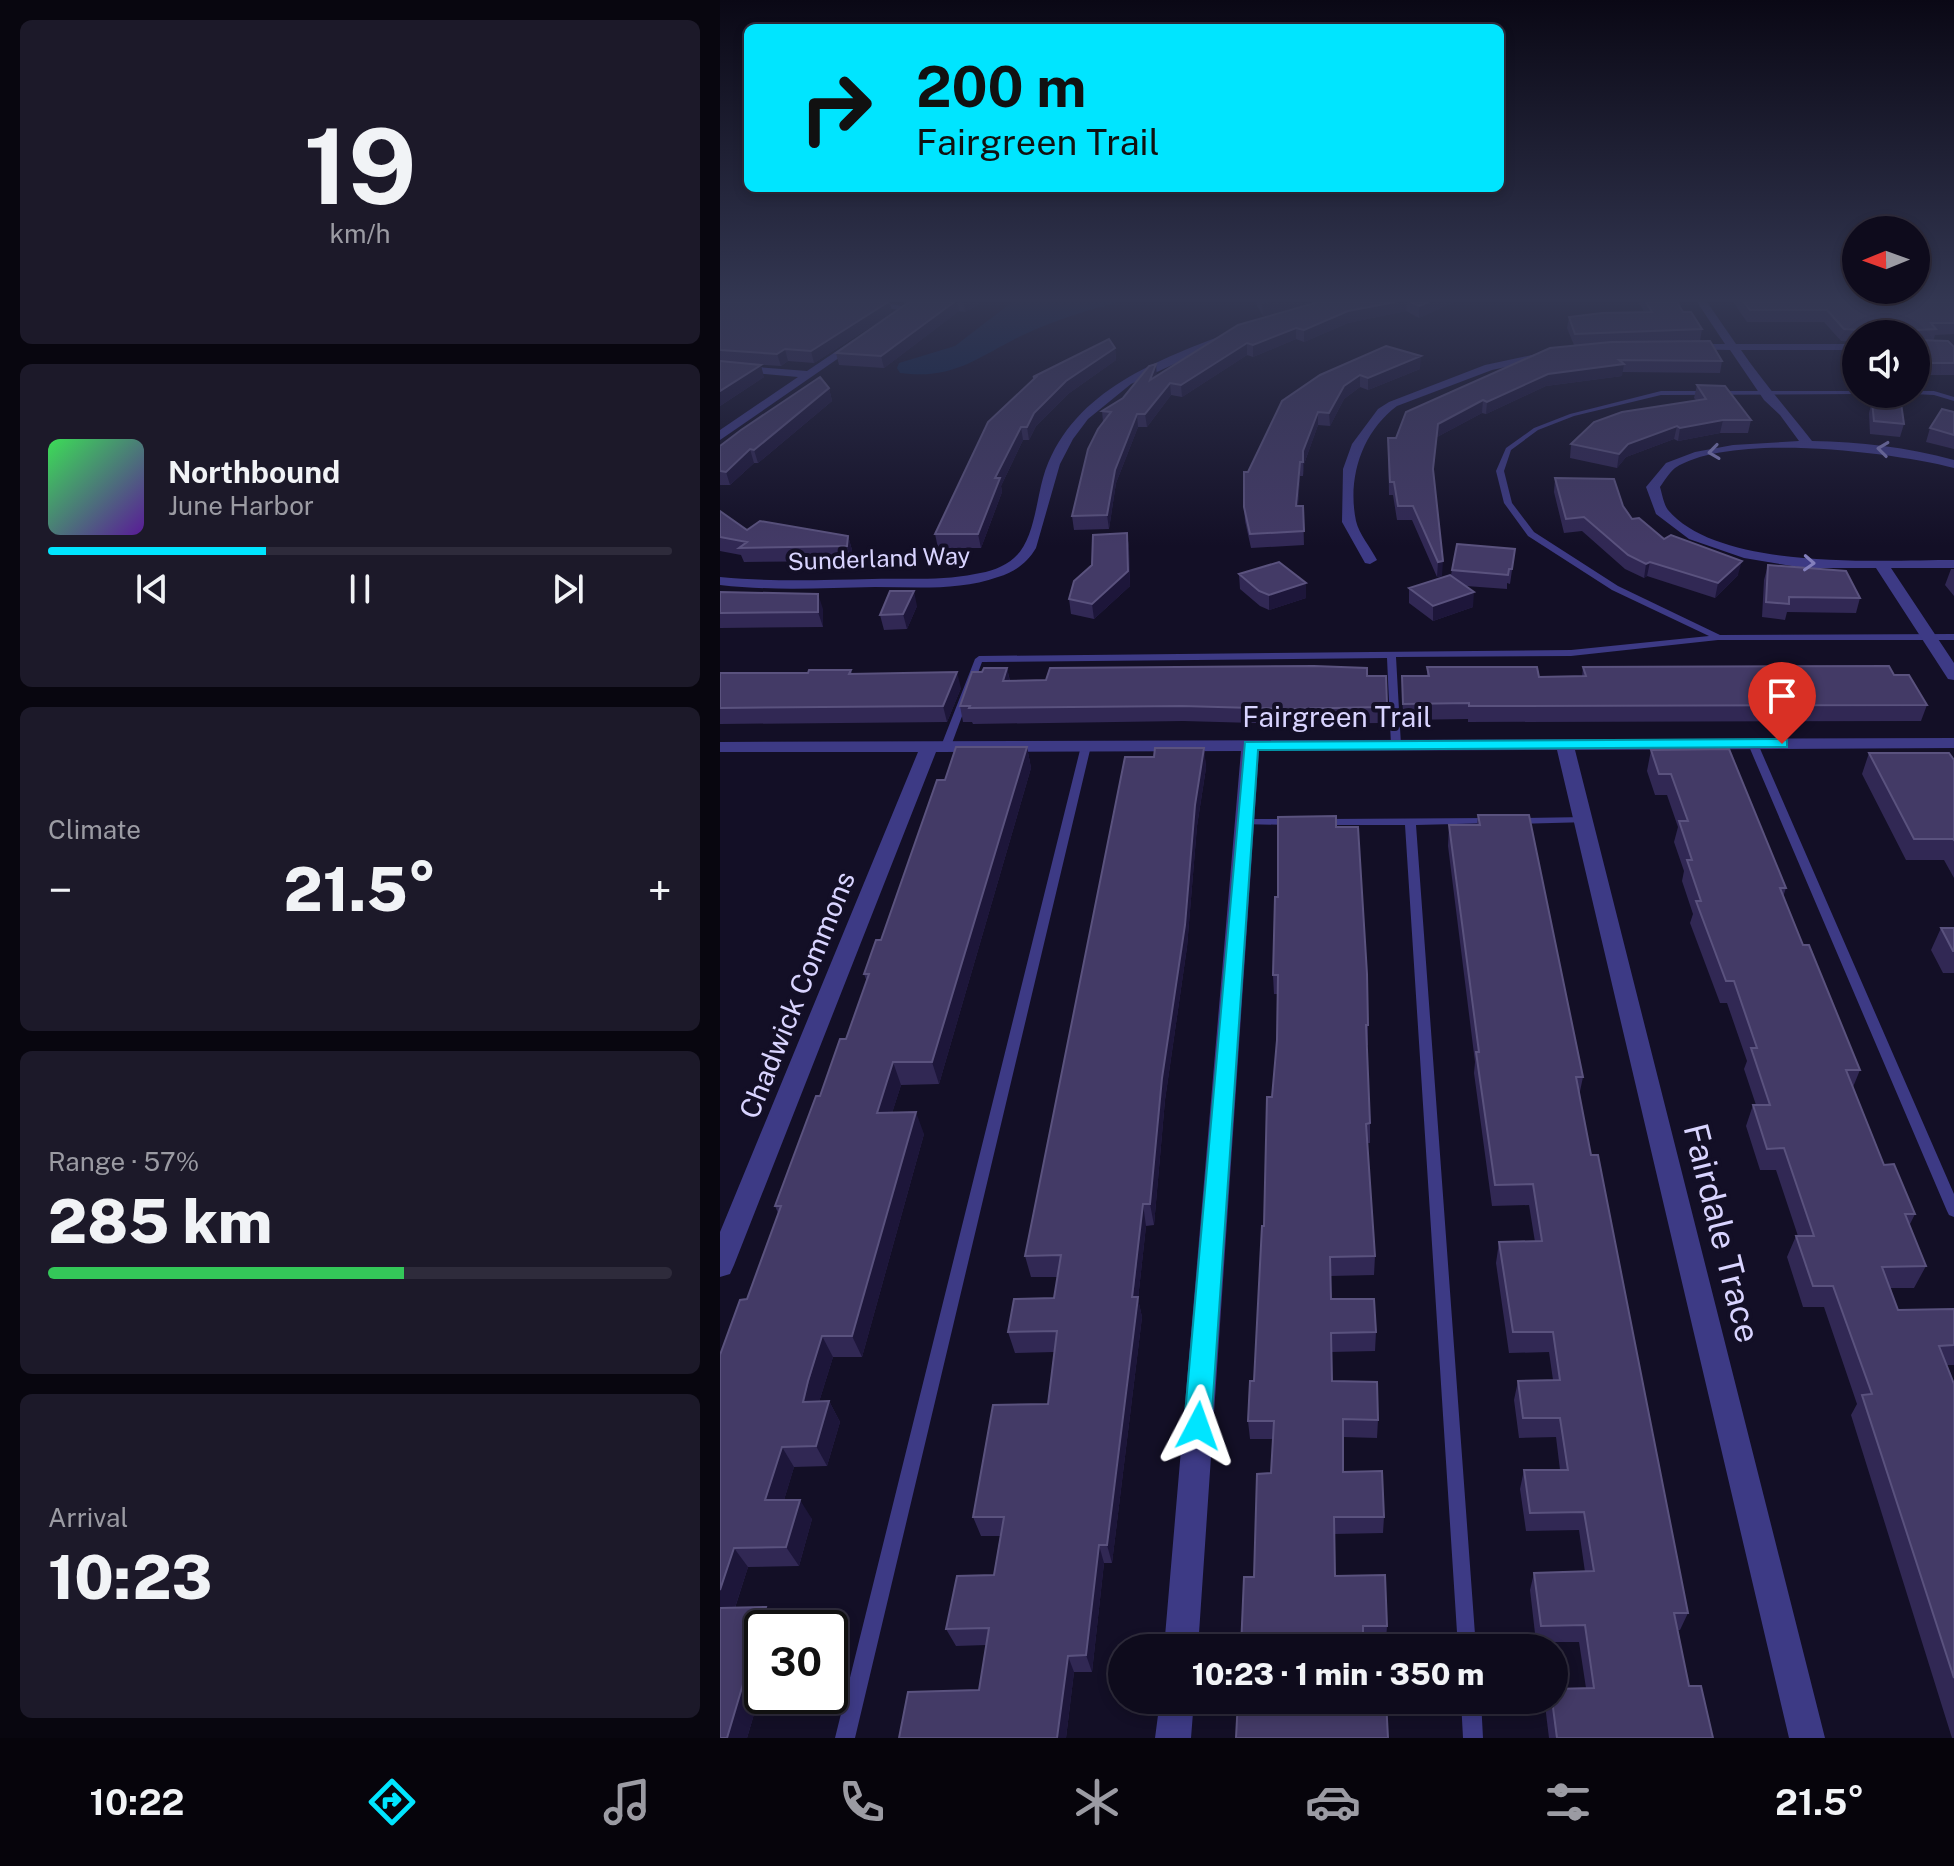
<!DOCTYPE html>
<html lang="en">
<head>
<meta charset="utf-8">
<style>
	body { margin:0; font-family:"Public Sans",sans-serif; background:#1c1929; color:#f1f3f6; height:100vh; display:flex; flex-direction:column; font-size:30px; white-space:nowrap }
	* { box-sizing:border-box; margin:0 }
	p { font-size:26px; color:#9b9ba3 }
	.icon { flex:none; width:44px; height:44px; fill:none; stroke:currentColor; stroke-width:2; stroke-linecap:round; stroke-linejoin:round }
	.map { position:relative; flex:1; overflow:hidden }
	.side { display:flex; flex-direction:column; gap:20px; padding:20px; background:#08060f; width:720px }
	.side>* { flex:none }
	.top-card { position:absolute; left:24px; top:24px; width:760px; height:168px; border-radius:12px; box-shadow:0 4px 12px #0003,0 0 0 2px #2e2b3b; background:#00e5ff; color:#111; overflow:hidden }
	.needle { width:52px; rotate:269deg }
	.buttons { position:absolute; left:1122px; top:216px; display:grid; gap:16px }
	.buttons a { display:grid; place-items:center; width:88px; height:88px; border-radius:50%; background:#0e0b1c; box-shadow:0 4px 12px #0003,0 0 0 2px #2e2b3b; font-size:40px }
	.speed { position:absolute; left:24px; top:1610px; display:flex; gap:16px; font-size:40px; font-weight:700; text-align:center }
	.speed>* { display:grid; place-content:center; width:104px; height:104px; border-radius:50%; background:#0e0b1c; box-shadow:0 4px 12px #0003,0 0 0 2px #2e2b3b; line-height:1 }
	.speed .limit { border:4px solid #111; border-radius:12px; background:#fff; color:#111 }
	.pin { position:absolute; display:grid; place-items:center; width:68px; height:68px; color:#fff; margin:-82px -34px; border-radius:50% 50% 50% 0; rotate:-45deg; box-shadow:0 0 8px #0007 }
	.pin .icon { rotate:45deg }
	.me { position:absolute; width:88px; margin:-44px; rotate:4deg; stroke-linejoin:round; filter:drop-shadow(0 0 6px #0008) }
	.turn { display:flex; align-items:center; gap:28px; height:168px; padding:0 40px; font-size:36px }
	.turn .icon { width:104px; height:104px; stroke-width:2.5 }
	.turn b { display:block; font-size:56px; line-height:68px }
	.big { font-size:60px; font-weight:800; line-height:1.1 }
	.side .tile { flex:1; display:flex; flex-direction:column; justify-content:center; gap:12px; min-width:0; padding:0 28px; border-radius:12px; background:#1c1929 }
	.side .dial { align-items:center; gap:0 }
	.dial b { font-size:104px; line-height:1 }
	.song { display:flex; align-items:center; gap:24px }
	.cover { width:96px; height:96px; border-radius:12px; background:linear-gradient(135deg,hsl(130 70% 55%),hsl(270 70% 35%)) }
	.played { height:8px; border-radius:4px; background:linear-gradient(90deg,#00e5ff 35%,#2e2b3b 35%) }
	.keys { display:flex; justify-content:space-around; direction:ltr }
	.heat { display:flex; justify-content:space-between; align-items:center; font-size:44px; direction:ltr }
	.charge { height:12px; border-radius:6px; background:linear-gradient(90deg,#34c759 57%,#2e2b3b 0) }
	.trip { position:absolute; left:388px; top:1634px; width:460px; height:80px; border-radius:40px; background:#0e0b1c; box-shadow:0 4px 12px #0003,0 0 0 2px #2e2b3b; font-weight:800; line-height:80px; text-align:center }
	.tabs { display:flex; height:128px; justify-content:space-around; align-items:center; background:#06040b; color:#9b9ba3 }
	.tabs .icon { width:56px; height:56px }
	.tabs .selected { color:#00e5ff }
	.tabs b { font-size:36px; color:#f1f3f6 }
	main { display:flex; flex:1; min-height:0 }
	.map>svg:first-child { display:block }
</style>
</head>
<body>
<main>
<section class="side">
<div class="tile dial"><b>19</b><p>km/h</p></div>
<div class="tile">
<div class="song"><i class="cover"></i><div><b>Northbound</b><p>June Harbor</p></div></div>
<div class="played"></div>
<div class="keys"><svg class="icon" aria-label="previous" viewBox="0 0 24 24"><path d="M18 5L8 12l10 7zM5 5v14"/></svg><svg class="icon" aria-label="pause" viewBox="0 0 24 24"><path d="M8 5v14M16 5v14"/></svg><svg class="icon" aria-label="next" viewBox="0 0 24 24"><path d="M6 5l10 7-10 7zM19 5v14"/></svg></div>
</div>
<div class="tile"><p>Climate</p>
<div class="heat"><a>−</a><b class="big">21.5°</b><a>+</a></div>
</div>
<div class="tile"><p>Range · 57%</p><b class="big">285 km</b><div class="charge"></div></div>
<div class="tile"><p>Arrival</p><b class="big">10:23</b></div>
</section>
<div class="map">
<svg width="1234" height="1738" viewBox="0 0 1234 1738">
	<rect width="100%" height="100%" fill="#130f26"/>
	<path fill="#0c2248" d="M292,302H400C366,310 333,321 301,336C256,358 234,380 180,373L177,368L179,363L235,346Z"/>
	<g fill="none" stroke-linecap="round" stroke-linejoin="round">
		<path fill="#3d3a85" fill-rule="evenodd" d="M941,391H1136V394H1138L941,395L854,416L818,430L791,450L784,471L792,503L814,532L898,586L1000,635L1234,634V640H998L851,656L676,657L681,745L676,748L671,745L667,658L262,662L231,746L226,749L221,746L255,659L259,656L851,650L989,636L892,590L808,536L784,503L776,471L786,448L814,428L850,414Z
			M1196,391H1214L1234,397V401L1214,395L1194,394H1196Z
			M1033,741L1038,744L1234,1194V1217L1229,1215L1227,1211L1028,744Z
			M366,743L371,746L135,1738H115L361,746Z
			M866,817L871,820L870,822L797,824L792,821L797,818Z
			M771,818L776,821L775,823L696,825L756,1648H738L685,825H605L600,822L605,819Z
			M524,819H571L576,822L571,825L520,824L519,822Z
			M741,1700H761L763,1738H743Z"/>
		<path fill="#3d3a85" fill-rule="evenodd" d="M130,302H162L196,309L191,312Z
			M977,302H987L1016,344H1136V350H1021C1043,382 1068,410 1092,441C1140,442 1187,447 1234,460V468C1171,452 1011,432 955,468C949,473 944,481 940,487C942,494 944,505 948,510C1000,571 1160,560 1234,560V568H1171L1234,663V680L1228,679L1156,568H1084L1024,558L969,539L936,514L926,487L946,463L975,452L1013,445L1079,441L1060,415L1044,400L1010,350L963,349V345L967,344H1005Z
			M506,334L515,336L411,384L368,419L353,439L340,464L316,548C307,563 295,572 278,577C239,591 196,587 155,587C103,588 52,591 0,585V577C51,582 101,580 152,579C186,578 221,581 255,574C269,572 284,567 294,558C314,541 316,502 323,478C348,394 432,362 506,334Z
			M133,340L142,342L0,440V430L78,377L0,370V364L87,371Z
			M835,350L839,351V355L772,370L677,406C642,432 627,478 636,521C639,534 651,548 657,560L650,564L645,563L622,522L623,469L632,444L658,409L669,402L765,365Z
			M1234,738V748L855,750L1105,1738H1069L837,750L539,751L478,1648H444L521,751L216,752L14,1265L10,1274L0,1277V1232L198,752H0V742Z
			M440,1700H474L471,1738H435Z"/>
	</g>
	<path fill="#312854" d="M0,302L172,313L94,363L68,361L61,366L31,364L44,377L0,406Z
		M178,302H263L245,312L239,311L164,368L119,365L116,353L188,303Z
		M535,302H594L543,316Z
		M598,302H734L699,318L686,311L628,323L584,342L576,339L533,357L527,355L462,397L451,395L427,427H418L396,483L389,529L354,530L352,516L383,422L382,411L437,376Z
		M919,302H957L963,312L982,329L980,341L1002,361L1000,373L902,372V376L826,386L766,414L762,413L717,437L713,472L722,576L717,577L692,520H677L673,495H669L668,438H676L854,345L847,328L849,317L924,312Z
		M1013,302H1234V334L1215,335L1213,341L1234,347V375H1209L1204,369H1196V334H1136V358L1132,353L1135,342L1121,341L1104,322H1027Z
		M666,346L700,369L648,390L640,387L624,399L610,426L598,425L584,464L583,476H580L578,506H583L584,545L531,548L525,521L524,507L528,472Z
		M395,348L396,360L348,394L316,426L309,440H303L281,486L282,492L261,548H218L215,534L313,380V377Z
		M977,385L1031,420L1028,433H1000L958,441L954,439L906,457L897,468L850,458L851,444L976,400L974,398Z
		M109,388L112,401L38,463H34L10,485H0V446Z
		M1152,401L1184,424L1180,437L1150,434L1149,413Z
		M1234,412V449L1206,442L1210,428Z
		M835,478L903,506L912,519L944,539L1018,575L995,598L927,576L924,578L905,569L862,531L844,533L834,492Z
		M0,511L27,530L128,536L132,550L131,561L24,562L21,555L0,551Z
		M407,533L409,548L410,586L374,619L351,614L349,599Z
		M795,549L790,584L787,583V589L746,586L753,607L713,621L689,603V588L731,575L732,570Z
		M1048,565L1140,598L1136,613L1067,612L1065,620L1042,617L1044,580Z
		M1231,569H1234V596L1225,585Z
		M519,574L586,598L549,610L540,606L520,589Z
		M0,592L103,609V627L0,628Z
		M197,606L187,629L164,630L160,615Z
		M707,667L819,677H862L863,667L1174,675L1207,705L1201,721L748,722V719L683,720L682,676H707Z
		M287,668L290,681L647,676L667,704V720H660V723L569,724L463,721L253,724L252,722H243L240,706Z
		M131,670L132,674L241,688L227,722L0,724V673H88Z
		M307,747L311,768L219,1084L181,1085L172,1113L204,1134L142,1357H113L99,1402L109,1401L120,1422L107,1466L74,1467L64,1500L92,1519L79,1566L28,1567L15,1608L60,1625L42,1628V1687L27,1738H0L27,1299L58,1213L55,1206L100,1096L126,1039L147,982L144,974L161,940L225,780Z
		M484,748L486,768L477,826L467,947L445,1100L434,1225L426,1226L418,1299L422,1317L392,1563H384L372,1672H354L346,1738H179L259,1690L266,1645L236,1646L226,1629L274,1575L280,1536H261L253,1517L328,1404L334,1352L295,1353L288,1332L334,1298L337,1277H311L305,1256L434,757Z
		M931,750L1066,888L1063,897L1083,945L1140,1070L1133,1087L1164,1165L1195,1214L1189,1226L1206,1266L1194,1288H1170L1178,1310L1234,1309V1365H1227L1234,1384V1738H1232L1131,1415L1137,1404L1104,1307H1083L1067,1257L1076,1236H1078L1056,1170H1040L1026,1126L1033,1105H1036L1024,1069L1027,1061L1007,1003H1000L970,923L973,914L962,881L964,871L954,842L958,827L947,795H935L927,771Z
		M1149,753L1234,760V878L1224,860H1186L1142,774Z
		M758,815L863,1077L859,1096L968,1613L960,1630H958L969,1686L993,1738H829L825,1705L827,1700H834L866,1688L859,1642H816L810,1590L814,1573L865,1572L859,1530L806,1531L800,1489L804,1470H840L836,1437L799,1438L794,1400L798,1381L833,1380L829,1352L789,1353L776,1263L779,1242H815L809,1205L772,1206L754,1073L755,1062L728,846L729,825H757Z
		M616,827L648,1025V1045H646L650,1123V1143H647L655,1256L654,1275L610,1276L611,1299L656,1332L655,1351L611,1352L612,1381L658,1420L657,1438L623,1437V1472L664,1517L663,1533L614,1534L615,1576L667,1626L666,1641L643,1642L534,1577L551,1473L553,1439H530L528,1421L534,1381L557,1040L558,994H554L553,975L558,897Z
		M1221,928H1234V973H1223L1211,950Z"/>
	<path fill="#1d163a" d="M168,302H170L172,313L94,363L91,351Z
		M234,302H238L239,311L164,368L161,356Z
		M244,302H263L245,312Z
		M550,302H594L543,316L542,304Z
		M675,302H687L686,311L628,323L584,342V330L628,311Z
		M709,302H734L699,318V306Z
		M576,328V339L533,357V345Z
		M527,343V355L462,397L461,385Z
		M395,348L396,360L348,394L316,426L309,440L307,427L314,413L346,381Z
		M65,349L68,361L61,366L57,354Z
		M701,356L700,369L648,390V378Z
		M436,364L437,377L430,380Z
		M904,364L902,376L826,386L766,414L767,402L828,374Z
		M41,365L44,377L0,406V391Z
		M640,375V387L624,399L610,426L609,413L624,386Z
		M450,383L451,395L427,427L425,414Z
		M109,388L112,401L38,463L34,450Z
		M763,400L762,413L717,437L712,482L718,424Z
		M598,412V425L584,464L583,476V451Z
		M417,414L418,427L396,483L389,529L387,515L395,470Z
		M1003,420L1000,433L958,441L960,428Z
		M957,426L954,439L906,457L897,468L899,454L908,444Z
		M301,427L303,440L281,486L282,492L261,548L258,534L275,478Z
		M30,449L34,463L10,485L6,472Z
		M580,462V476L577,520L576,506Z
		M407,533L409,548L410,586L374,619L372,604Z
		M128,536L132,550L131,561L127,546Z
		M723,561L722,576L717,577L718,562Z
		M1022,561L1018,575L995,598L998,583Z
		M930,562L927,576L924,578L926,564Z
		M586,583V598L549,610V595Z
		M194,591L197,606L187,629L183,614Z
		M754,592L753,607L713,621V606Z
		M98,594L103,609V627L98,612Z
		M287,668L290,683L283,681Z
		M237,672L241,688L227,722L223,706Z
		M307,747L311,768L219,1084L212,1062Z
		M484,748L486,768L477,826L467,947L445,1100L434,1225L430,1204L442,1078L475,805Z
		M173,1062L181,1085L165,1135L157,1113Z
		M196,1112L204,1134L142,1357L132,1336Z
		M423,1204L426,1226L418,1299L422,1317L392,1563L387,1545Z
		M102,1336L113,1357L99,1402H83Z
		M109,1401L120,1422L107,1466L96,1446Z
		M62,1447L74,1467L58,1520L45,1500Z
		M80,1500L92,1519L79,1566L66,1547Z
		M379,1545L384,1563L372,1672L366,1655Z
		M14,1548L28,1567L9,1626L0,1615V1590Z
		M46,1607L60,1625L59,1628H42V1687L27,1738H7Z
		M348,1656L354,1672L346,1738H337Z"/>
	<path fill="#433a66" stroke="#5a527e" stroke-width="2" d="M0,302H168L91,351L65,349L57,354L0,350Z
		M189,302H234L161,356L116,353Z
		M598,302H675L628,311L584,330L576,328L533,345L527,343L461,385L450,383L425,414H417L395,470L387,515L352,516L368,449L378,429L391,412L382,411L403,398L429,366L436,364L430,380L518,325Z
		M691,302H709L699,306Z
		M926,302H957L963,312H971L982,329L855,334L849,317L882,313L932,312Z
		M1024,302H1234V323H1211L1216,329L1197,330V340L1228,341L1234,347V363H1212L1207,357H1196V334H1141V330L1124,329L1107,310H1030Z
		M389,339L395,348L346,381L314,413L307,427H301L275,478H280L258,534H215L268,422L316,377H313Z
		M990,341L1002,361L899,360L904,364L828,374L767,402L763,400L718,424L713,469L723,561L718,562L693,506H678L674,482H670L668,438H676L686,412L830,348L891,342Z
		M666,346L701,356L648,378L640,375L624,386L609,413L598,412L583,451V462H580L576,506H583L584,531L530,534L524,507V472H528L562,401L600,375Z
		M0,361L41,365L0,391Z
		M100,377L109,388L34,450L30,449L6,472L0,471V446L21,430Z
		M977,385L1005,386L1031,420H1003L960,428L957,426L908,444L899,454L851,444L874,422L902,412L986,399Z
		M1152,401L1181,403L1184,424L1154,421Z
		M1222,409L1234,412V435L1210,428Z
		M835,478L894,479L903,506L912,519L919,518L944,539L951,535L1022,561L998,583L930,562L926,564L908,555L864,517L846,519Z
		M0,511L27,530L40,521L128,536L127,546L19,548L27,542L0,537Z
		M407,533L408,571L372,604L349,599L354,581L372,565L373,535Z
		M737,544L795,549L792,569H789L788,575L732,570Z
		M559,562L586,583L549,595L539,591L519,574Z
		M1048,565L1126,571L1140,598L1069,597V604L1046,602Z
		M730,575L754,592L713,606L689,588Z
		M170,591H194L183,614L160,615Z
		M0,592L98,594V612L0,613Z
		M594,666L647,668V676H666L667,704H660V707L568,709L462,706L249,708L250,706H240L252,672H262L264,668H287L283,681L326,680L330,668Z
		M1169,666L1174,675H1189L1207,705L749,706V703L683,704L682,676H709L707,667H817L819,677L866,676L863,667Z
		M89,670H131L129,674L237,672L223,706L0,708V673H88Z
		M236,747H307L212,1062H173L157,1113L196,1112L132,1336H102L88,1381L83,1402L109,1401L96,1446L62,1447L45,1500H80L66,1547L14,1548L0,1590V1355L20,1300L27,1299L61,1206H55L96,1096H100L120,1039H126L149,974H144L156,940H161L217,780H225Z
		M435,748H484L475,805L465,925L442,1078L430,1204H423L412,1297H418L387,1545H379L366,1655L348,1656L337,1738H179L188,1692L259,1690L269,1628L226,1629L237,1576L274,1575L284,1517H253L273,1405L328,1404L337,1331L288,1332L294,1299L334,1298L341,1255L305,1256L405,757H434Z
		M1009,749L1066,888H1060L1083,945H1089L1140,1070H1126L1164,1165L1174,1164L1195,1214H1185L1206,1266L1162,1267L1178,1310L1234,1309V1345L1219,1346L1234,1384V1678L1142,1395L1152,1394L1113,1286H1093L1076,1236H1094L1064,1148L1047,1149L1033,1105H1050L1031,1048H1037L1014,981H1006L976,901H981L967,860H972L959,821H968L951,774H939L931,750Z
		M1149,753H1229L1234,760V840L1233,839H1194Z
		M758,815H809L863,1077H856L871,1155H878L968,1613H954L969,1686H981L993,1738H837L832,1700H834V1689L874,1688L865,1625L821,1626L814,1573L874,1571L864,1512L810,1513L804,1470H848L840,1418H803L798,1381L840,1380L833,1332H793L779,1242L822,1241L813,1184L775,1185L756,1052H759L729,825H760Z
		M616,816V827H638L647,974L648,1025H646L650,1123L646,1124L655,1256L610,1257L611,1299H654L656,1332L611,1333L612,1381L657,1382L658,1420L623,1419V1472L662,1471L664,1517H614L615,1576L665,1575L667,1626H643V1648H521L524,1577H534L537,1474L551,1473L554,1421H528L530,1381H534L542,1226H544L547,1097H552L557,1040L558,975H553L555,897H558V817Z
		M1221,928H1234V951H1233Z
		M46,1607L7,1738H0V1608Z
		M518,1700H666L668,1738H516Z"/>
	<defs><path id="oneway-chevron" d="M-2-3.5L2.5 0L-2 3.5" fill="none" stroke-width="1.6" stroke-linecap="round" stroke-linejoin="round" transform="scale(2)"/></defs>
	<g stroke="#837fbc">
		<use href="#oneway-chevron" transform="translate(1163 449) rotate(-173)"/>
		<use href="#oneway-chevron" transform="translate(994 452) rotate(172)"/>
		<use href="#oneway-chevron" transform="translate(1089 563) rotate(3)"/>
	</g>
	<linearGradient id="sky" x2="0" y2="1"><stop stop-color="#0a0815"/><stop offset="0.55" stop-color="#333752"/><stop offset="1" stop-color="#333752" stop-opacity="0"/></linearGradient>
	<rect width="1234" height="546" fill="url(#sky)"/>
	<path fill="#00e5ff" stroke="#0095a6" stroke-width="2" d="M1062,739L1067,740V747L538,750L491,1426L487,1435L478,1439L468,1435L464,1426L525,742Z"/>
	<g text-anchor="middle" stroke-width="8" stroke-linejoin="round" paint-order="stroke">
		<g font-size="24" fill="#d9d4ff" stroke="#130f26">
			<text transform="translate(159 559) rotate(-2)" y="8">Sunderland Way</text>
		</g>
		<g font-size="28" fill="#d9d4ff" stroke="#130f26">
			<text x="617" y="727">Fairgreen Trail</text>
			<text transform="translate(77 995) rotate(-68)" y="10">Chadwick Commons</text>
		</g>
		<g font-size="34" fill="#d9d4ff" stroke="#130f26">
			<text transform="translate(1002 1233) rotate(76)" y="12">Fairdale Trace</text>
		</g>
	</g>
</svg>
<div class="buttons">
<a><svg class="needle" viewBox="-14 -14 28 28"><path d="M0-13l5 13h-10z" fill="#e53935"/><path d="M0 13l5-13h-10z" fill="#9b9ba3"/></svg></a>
<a><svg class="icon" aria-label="sound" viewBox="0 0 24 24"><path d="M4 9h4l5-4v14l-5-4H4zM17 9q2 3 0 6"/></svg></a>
</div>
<div class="speed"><div class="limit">30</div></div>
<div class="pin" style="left:1062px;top:744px;background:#d93025"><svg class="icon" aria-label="arrive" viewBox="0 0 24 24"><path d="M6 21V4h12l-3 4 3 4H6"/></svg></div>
<svg class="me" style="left:478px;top:1426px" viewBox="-20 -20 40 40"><path d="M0-17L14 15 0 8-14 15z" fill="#00e5ff" stroke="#fff" stroke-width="4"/></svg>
<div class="trip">10:23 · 1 min · 350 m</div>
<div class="top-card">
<div class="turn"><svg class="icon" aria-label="right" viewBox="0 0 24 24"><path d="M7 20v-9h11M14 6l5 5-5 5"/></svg><div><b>200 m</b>Fairgreen Trail</div></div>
</div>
</div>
</main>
<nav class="tabs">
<b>10:22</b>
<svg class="icon selected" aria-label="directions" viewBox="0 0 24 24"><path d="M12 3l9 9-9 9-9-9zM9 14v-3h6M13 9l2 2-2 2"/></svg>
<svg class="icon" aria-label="music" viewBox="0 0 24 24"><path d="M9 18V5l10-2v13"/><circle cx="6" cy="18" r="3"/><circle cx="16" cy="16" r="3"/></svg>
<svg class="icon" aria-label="phone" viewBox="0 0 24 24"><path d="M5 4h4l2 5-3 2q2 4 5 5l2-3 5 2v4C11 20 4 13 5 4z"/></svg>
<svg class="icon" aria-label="climate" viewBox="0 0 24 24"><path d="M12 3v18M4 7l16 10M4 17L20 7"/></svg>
<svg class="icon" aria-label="car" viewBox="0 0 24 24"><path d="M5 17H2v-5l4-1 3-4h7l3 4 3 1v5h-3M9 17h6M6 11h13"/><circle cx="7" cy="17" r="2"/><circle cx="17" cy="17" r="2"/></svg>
<svg class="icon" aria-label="filters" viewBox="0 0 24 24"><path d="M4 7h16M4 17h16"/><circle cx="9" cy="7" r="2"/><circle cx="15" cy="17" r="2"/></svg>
<b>21.5°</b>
</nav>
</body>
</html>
